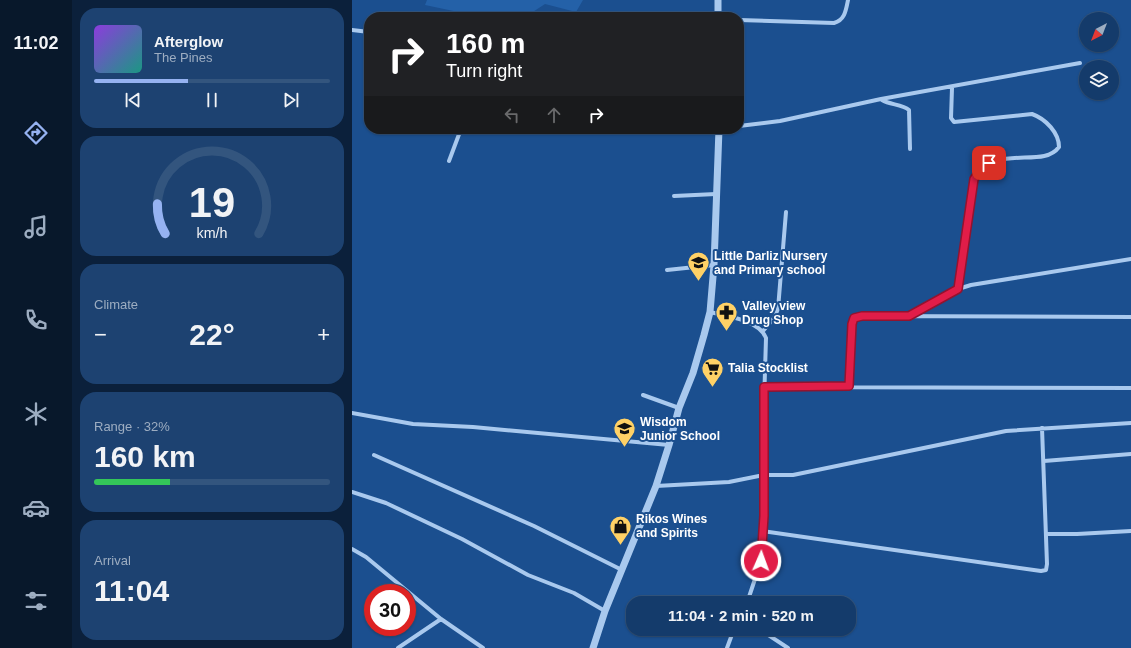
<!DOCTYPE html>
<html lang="en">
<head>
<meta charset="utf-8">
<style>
	body { margin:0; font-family:Arial,sans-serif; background:#1d4271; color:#f1f3f6; height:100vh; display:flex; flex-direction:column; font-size:15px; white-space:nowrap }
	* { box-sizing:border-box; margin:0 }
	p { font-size:13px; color:#9dadc1 }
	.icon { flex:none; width:22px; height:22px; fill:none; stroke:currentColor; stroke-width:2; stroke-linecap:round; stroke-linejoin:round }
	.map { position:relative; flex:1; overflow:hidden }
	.drawer { display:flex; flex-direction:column; gap:8px; padding:8px; background:#0b203b; width:280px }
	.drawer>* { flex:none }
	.hud { position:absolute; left:12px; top:12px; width:380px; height:122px; border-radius:16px; box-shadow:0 1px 3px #0004,0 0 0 1px #33557e; background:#202124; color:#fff; overflow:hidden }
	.needle { width:26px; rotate:222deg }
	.tools { position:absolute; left:727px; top:12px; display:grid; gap:8px }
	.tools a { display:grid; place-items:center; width:40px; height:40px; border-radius:50%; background:#143b6b; box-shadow:0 1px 3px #0004,0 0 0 1px #33557e; font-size:20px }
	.speed { position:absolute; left:12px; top:584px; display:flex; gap:8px; font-size:20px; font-weight:700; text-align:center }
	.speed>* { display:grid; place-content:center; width:52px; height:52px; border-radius:50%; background:#143b6b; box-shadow:0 1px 3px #0004,0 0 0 1px #33557e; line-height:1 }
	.speed .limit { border:6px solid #d22; background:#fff; color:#111 }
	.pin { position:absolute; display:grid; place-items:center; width:34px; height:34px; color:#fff; margin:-17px; border-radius:8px; box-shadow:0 2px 6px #0006 }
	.me { position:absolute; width:44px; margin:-22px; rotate:2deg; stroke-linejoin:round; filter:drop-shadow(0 0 3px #0008) }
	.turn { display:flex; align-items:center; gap:14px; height:84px; padding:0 16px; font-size:18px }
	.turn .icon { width:52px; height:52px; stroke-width:2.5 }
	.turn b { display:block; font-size:28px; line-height:34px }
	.lanes { display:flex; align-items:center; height:38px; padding:0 16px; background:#0003; justify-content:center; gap:20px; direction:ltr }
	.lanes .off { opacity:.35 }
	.big { font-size:30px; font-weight:700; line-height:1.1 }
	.drawer .card { flex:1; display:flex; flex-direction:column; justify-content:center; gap:6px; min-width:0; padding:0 14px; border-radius:16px; background:#1d4271 }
	.drawer .dial { align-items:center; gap:0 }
	.dial svg { height:104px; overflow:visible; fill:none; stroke:#33557e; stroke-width:7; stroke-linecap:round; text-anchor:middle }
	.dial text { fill:#f1f3f6; stroke:none }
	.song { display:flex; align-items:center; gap:12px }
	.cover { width:48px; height:48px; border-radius:6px; background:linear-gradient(135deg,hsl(270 70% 55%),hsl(170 70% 35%)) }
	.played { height:4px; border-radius:2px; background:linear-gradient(90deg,#95b2f1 40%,#33557e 40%) }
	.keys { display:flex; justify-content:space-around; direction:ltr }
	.heat { display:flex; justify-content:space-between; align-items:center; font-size:22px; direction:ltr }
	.charge { height:6px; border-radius:3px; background:linear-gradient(90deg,#34c759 32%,#33557e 0) }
	.trip { position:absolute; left:274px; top:596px; width:230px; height:40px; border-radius:16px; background:#143b6b; box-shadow:0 1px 3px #0004,0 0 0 1px #33557e; font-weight:700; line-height:40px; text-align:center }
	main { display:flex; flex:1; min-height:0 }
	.tabs { display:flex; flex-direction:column; width:72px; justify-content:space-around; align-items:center; background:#08182b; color:#9dadc1 }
	.tabs .icon { width:28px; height:28px }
	.tabs .active { color:#95b2f1 }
	.tabs b { font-size:18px; color:#f1f3f6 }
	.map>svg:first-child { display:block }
</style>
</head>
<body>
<main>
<nav class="tabs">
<b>11:02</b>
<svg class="icon active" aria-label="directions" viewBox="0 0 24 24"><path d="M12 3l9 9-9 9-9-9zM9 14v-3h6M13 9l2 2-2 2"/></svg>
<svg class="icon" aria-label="music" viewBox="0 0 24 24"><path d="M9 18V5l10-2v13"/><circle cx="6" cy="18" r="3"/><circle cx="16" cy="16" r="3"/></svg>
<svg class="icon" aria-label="phone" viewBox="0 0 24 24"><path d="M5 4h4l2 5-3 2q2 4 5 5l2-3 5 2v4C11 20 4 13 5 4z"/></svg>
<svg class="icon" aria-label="climate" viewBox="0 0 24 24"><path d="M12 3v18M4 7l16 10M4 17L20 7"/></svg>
<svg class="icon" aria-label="car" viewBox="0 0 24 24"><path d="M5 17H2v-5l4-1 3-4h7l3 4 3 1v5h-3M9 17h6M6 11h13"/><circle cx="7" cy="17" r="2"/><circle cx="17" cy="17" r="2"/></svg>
<svg class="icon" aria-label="filters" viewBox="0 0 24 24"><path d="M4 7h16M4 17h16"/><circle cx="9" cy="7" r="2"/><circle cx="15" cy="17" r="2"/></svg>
</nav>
<section class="drawer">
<div class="card">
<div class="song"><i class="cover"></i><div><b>Afterglow</b><p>The Pines</p></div></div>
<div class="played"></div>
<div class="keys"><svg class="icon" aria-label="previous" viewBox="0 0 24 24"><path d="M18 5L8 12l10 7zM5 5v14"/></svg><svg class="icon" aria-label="pause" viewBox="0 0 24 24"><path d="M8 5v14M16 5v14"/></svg><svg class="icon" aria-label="next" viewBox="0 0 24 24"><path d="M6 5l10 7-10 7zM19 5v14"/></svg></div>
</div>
<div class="card dial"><svg viewBox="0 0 100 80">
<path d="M14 69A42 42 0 1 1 86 69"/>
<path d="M14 69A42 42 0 0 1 8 46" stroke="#95b2f1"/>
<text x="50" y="56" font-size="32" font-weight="700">19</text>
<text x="50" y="72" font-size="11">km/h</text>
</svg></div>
<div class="card"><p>Climate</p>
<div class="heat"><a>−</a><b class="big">22°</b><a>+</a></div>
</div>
<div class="card"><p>Range · 32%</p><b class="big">160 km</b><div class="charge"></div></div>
<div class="card"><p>Arrival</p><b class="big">11:04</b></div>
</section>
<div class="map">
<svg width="779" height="648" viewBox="0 0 779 648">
	<rect width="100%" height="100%" fill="#1b4f8f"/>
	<path fill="#2461a8" d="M75,0H231L224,12L193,4L173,17H130L73,5Z"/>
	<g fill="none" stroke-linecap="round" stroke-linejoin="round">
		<path stroke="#a9c9ee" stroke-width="4" d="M387,20L482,23C493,20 494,10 496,0
			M0,30L17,32
			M600,88L599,118L602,122L680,114C694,119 707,133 707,147C690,170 645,142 622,179L606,289
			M530,100C538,105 550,104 557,110L558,149
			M387,126L428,121L529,99L728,63
			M97,161L109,129
			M322,196L364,194
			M315,270L362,265
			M358,312C375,316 407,320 414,338L412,404V516L409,561L395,603
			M558,316L606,289L619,285L779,259
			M411,331L422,318L426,309L434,212
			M497,386L500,324L502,318L505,316L779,317
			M412,387L779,388
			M291,395L327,408
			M0,413L61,424L121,427L317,445
			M22,455L182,526L270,570
			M692,461L779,454
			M304,486L377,482L412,475H441L654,431L779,423
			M0,492L34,503L110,539L176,575L222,593L253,611
			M410,531L689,571L694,570L695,564L690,428
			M694,534H725L779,531
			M0,549L14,557L89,619L131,648
			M407,629L436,648
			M381,633L392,629
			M46,648L89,619
			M375,648L382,629"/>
		<path stroke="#a9c9ee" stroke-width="7" d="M366,0V17
			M241,648L253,611L304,486L317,445L327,408L341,373L352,335L358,312L362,265L367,129"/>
	</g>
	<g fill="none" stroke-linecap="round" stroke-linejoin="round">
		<defs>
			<path id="route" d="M409,561L412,516V387L497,386L500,324L502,318L510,316H557L606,289L622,179L628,171L637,163"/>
		</defs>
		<use href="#route" stroke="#92132f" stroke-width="10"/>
		<use href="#route" stroke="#e11d48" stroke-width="7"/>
	</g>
	<defs>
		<symbol id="school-pin" viewBox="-11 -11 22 30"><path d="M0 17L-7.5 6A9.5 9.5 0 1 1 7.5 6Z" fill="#ffd166" stroke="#1b4f8f"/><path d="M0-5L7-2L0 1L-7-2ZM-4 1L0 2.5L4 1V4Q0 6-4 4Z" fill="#111"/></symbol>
		<symbol id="pharmacy-pin" viewBox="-11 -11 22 30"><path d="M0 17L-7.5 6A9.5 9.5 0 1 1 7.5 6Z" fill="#ffd166" stroke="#1b4f8f"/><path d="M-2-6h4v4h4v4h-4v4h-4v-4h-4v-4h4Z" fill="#111"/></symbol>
		<symbol id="supermarket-pin" viewBox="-11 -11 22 30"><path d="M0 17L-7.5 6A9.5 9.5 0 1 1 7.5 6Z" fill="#ffd166" stroke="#1b4f8f"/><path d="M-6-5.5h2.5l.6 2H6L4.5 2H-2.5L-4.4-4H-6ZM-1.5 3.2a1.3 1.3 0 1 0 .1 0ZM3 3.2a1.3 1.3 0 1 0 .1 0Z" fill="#111"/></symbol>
		<symbol id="shop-pin" viewBox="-11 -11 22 30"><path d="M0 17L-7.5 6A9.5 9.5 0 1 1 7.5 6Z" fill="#ffd166" stroke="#1b4f8f"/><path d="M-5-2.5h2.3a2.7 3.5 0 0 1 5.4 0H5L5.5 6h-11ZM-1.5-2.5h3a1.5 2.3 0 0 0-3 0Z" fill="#111"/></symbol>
	</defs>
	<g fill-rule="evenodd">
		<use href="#school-pin" x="334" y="250" width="25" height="34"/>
		<use href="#pharmacy-pin" x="362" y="300" width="25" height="34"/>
		<use href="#supermarket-pin" x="348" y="356" width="25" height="34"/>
		<use href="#school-pin" x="260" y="416" width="25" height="34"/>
		<use href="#shop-pin" x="256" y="514" width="25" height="34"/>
	</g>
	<g text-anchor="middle" stroke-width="4" stroke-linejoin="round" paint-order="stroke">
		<g font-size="12" font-weight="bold" fill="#fff" stroke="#1b4f8f" text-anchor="start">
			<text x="362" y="260">Little Darliz Nursery<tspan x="362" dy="14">and Primary school</tspan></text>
			<text x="390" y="310">Valley view<tspan x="390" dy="14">Drug Shop</tspan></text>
			<text x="376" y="372">Talia Stocklist</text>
			<text x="288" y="426">Wisdom<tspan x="288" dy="14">Junior School</tspan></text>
			<text x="284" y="523">Rikos Wines<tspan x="284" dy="14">and Spirits</tspan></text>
		</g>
	</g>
</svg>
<div class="tools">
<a><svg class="needle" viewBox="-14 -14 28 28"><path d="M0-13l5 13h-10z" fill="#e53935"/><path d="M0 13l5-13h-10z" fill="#9dadc1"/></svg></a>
<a><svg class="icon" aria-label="layers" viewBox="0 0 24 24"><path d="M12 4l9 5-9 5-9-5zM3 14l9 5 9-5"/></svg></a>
</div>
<div class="speed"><div class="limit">30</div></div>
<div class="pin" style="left:637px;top:163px;background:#d93025"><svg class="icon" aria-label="arrive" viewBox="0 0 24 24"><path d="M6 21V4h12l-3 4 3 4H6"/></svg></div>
<svg class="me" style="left:409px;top:561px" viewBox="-20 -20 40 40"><circle r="17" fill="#e11d48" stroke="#fff" stroke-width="3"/><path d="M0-11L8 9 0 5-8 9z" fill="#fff"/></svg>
<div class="trip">11:04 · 2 min · 520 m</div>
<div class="hud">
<div class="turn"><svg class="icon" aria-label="right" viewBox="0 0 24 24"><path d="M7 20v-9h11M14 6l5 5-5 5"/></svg><div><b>160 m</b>Turn right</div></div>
<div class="lanes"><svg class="icon off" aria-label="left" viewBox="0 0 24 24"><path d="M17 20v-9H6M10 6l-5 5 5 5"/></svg><svg class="icon off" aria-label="ahead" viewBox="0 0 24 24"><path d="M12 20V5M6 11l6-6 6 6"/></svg><svg class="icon" aria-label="right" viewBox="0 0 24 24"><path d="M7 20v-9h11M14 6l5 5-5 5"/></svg></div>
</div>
</div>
</main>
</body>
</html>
